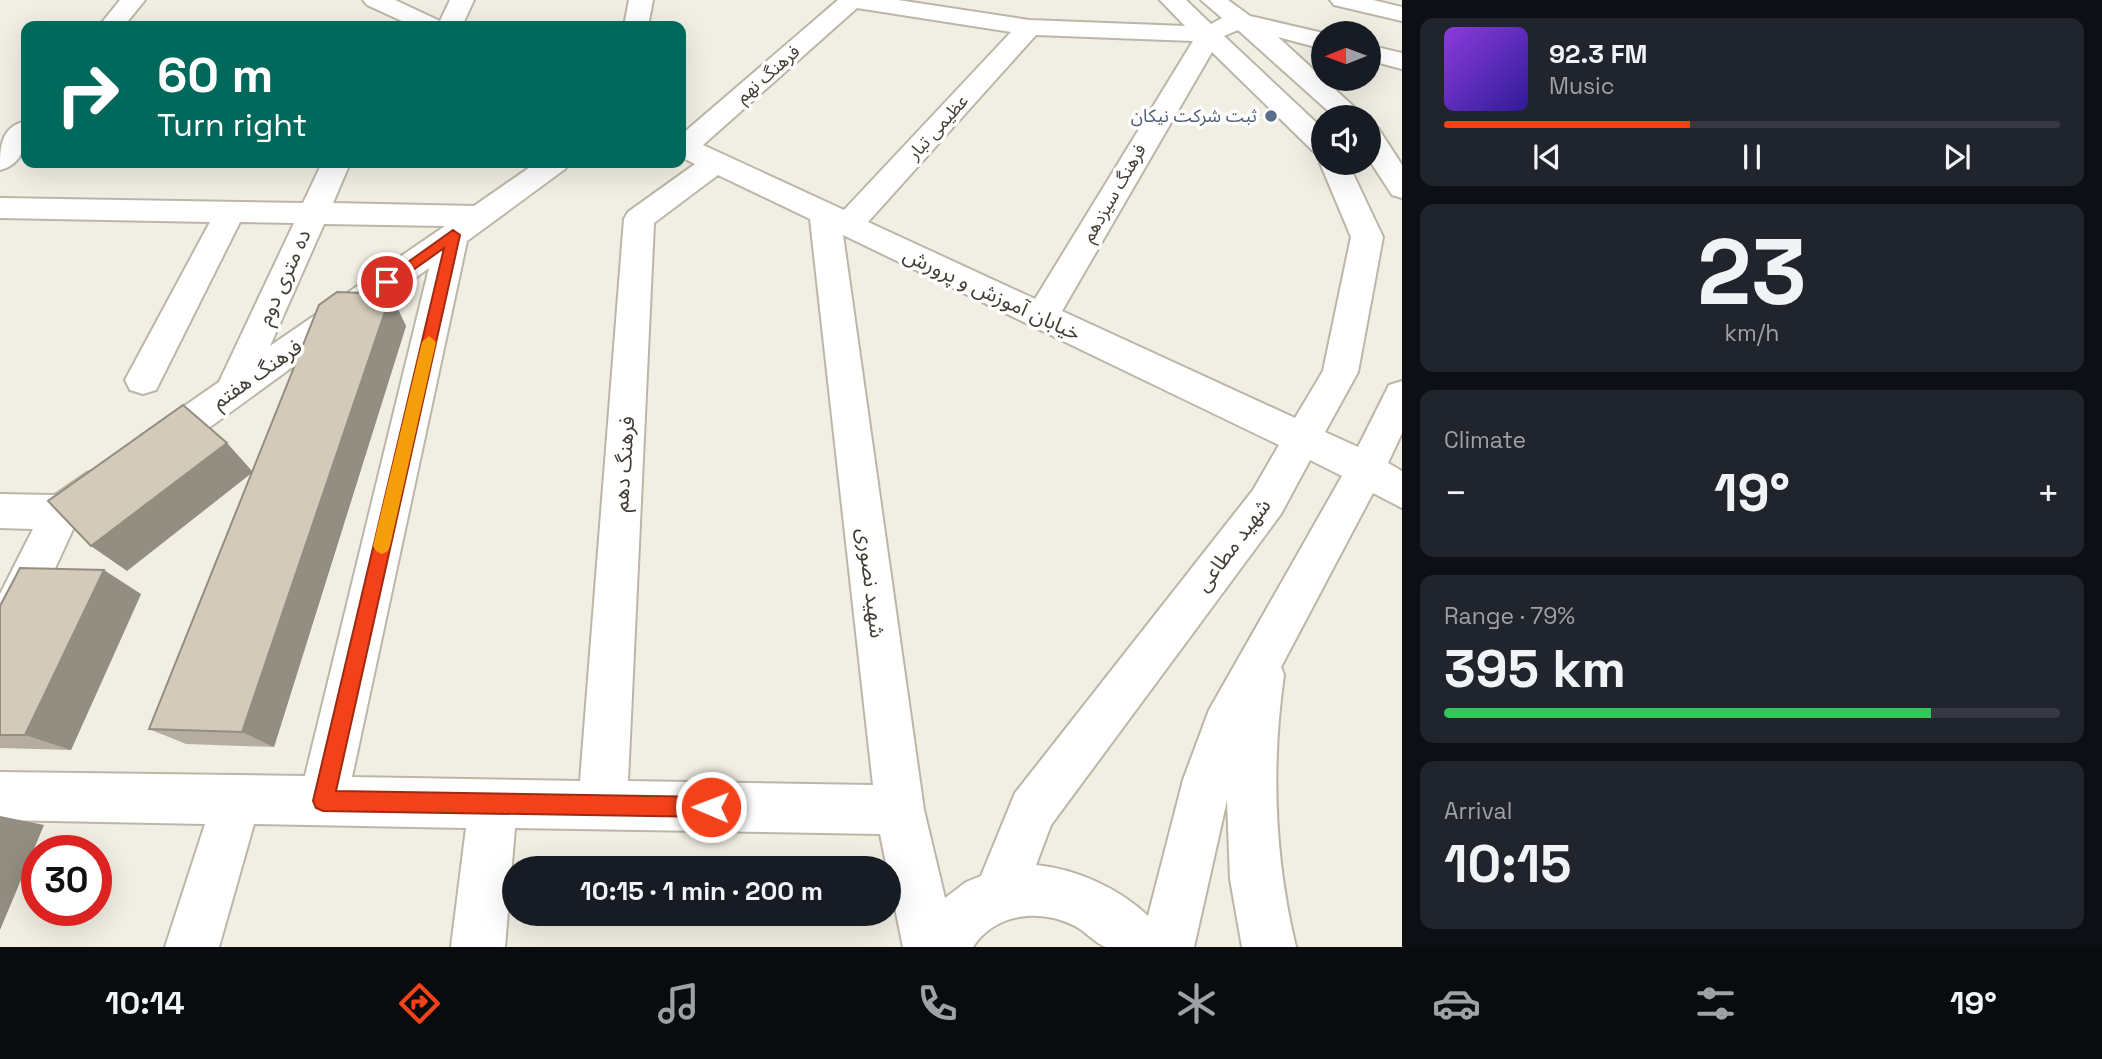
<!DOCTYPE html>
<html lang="en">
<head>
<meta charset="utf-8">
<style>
	body { margin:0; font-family:"Space Grotesk","Noto Sans Arabic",sans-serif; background:#20242c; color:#f1f3f6; height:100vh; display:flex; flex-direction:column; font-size:26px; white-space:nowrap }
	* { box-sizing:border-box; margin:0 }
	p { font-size:23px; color:#9ea1a6 }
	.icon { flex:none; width:38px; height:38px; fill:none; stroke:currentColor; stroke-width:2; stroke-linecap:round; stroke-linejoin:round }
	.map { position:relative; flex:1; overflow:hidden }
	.side { display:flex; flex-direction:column; gap:18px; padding:18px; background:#0d0f14; width:700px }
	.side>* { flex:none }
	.top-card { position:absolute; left:21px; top:21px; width:665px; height:147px; border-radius:14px; box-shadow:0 7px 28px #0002; background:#00695c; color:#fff; overflow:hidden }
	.needle { width:46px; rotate:269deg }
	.buttons { position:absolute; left:1311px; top:21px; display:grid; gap:14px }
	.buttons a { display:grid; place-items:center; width:70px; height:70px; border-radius:50%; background:#171b24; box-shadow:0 7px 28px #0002; font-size:35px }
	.speed { position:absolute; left:21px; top:835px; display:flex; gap:14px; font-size:35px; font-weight:700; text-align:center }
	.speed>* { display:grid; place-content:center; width:91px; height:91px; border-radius:50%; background:#171b24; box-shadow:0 7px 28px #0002; line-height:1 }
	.speed .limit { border:10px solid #d22; background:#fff; color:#111 }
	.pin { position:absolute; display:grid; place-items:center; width:60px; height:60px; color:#fff; margin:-30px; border:4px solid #fff; border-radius:50%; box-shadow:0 2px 7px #0007 }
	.me { position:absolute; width:77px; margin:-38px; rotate:271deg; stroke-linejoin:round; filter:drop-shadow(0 0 5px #0008) }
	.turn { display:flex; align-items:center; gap:24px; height:147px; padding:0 21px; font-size:32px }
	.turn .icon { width:91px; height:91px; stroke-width:2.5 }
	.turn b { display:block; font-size:49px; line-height:60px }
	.big { font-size:52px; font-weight:800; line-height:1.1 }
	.side .tile { flex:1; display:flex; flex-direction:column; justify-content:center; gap:10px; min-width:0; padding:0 24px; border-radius:14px; background:#20242c }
	.side .dial { align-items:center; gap:0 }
	.dial b { font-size:91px; line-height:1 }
	.song { display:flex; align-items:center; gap:21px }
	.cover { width:84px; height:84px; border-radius:10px; background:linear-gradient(135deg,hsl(270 70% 55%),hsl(250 70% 35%)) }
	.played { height:7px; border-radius:4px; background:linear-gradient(90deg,#f3411a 40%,#363941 40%) }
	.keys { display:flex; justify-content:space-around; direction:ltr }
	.heat { display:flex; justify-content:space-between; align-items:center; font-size:38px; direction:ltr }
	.charge { height:10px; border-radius:5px; background:linear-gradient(90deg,#34c759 79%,#363941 0) }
	.trip { position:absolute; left:502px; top:856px; width:399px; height:70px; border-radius:35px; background:#171b24; box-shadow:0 7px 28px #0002; font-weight:800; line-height:70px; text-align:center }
	.menu { display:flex; height:112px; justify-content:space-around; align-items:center; background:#090b0e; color:#9ea1a6 }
	.menu .icon { width:49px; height:49px }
	.menu .current { color:#f3411a }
	.menu b { font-size:32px; color:#f1f3f6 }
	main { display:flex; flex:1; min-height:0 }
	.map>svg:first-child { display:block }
</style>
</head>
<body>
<main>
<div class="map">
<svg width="1402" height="947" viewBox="0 0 1402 947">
	<rect width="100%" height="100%" fill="#f1eee4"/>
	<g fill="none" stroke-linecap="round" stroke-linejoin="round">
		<defs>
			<path id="minor" d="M120,0H145L124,26H99Z
				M363,0H395L440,21L450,0H474L462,26H413L367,5Z
				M629,0H653L648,26H624Z
				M838,0H898L1029,20L1185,26L1160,0H1186L1211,24L1222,18L1201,0H1228L1250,16L1323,33V49L1278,37L1365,117H1335L1238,30L1224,36L1323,129V154L1313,151L1212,52L1062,311L1295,418L1323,371L1351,237L1320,163L1323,158V163H1348L1383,237L1358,372L1325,432L1358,447L1389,385L1402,381V433L1388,463L1402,471V508L1373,493L1281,667L1284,675C1271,767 1274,856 1296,947H1242L1230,879L1227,800L1194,947C1174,947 1122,947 1106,947C1096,944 1085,931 1075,926C1040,908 995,913 973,947H903L880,834L515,828L505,947H451L466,828L254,824L219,947H165L205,824L0,820V772L305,776L429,268L166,459L153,464L140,459L134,448L140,437L219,382L294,223L240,222L156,390L143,394L130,390L125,380L210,222L0,218V198L303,203L322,163H350L333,203L474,206L536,163H569L565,169L467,241L352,777L580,781L624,219L628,212L695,164L681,157V135ZM857,8L1011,32L844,210L703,145ZM1036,35L1193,41L1035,299L868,222ZM718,175L810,219L873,785L628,781L654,223ZM324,224L445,226L270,346ZM843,235L1279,445L1253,490L1015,793L981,876L966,882L945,898L924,810ZM1310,460L1342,476L1209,710L1183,780L1148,916C1119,888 1076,869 1036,865L1051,825L1281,514Z
				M1330,0H1373L1402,7V21L1334,5Z
				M1368,45L1402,53V69L1368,60Z
				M26,121C27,142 24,164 0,170C0,148 0,127 26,121Z
				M1368,126L1378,128L1402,165V198L1392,195L1368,158Z
				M101,468L115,473L120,485L115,497L75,525L15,655L0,661V594L33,529L0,528V494L55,495L87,473Z"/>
		</defs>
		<use href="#minor" stroke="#bcb6a7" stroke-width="4"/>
		<use href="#minor" fill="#fff" fill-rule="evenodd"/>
	</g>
	<path fill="#b5aea0" d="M406,326L274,747L186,744L149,729L251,473L127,571L252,471Z
		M141,594L71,750L0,748V606Z"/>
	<path fill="#948d82" d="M391,294L406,326L274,747L242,732Z
		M227,443L253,472L127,571L91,546Z
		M104,570L141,594L71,750L25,735Z
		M0,816L44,825L0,930Z"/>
	<path fill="#d3caba" stroke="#948d82" stroke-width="2" d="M337,292L391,294L242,732L149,729L319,305Z
		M183,405L227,443L91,546L48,501Z
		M20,568L104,570L25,735H0V606Z"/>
	<path fill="#f3411a" stroke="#9e2a11" stroke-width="2" d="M453,230L460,235L336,791L711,797L718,800L721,807L718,814L711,817L323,811L316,808L313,801L444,248L392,285H382L380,282Z"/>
	<path fill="#f59e0b" d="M429,336L436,342L390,546L388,551L382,554L376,551L373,546L422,342Z"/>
	<circle fill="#5c6f8a" stroke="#fff" stroke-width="2.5" cx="1271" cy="116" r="7"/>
	<g text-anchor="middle" stroke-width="7" stroke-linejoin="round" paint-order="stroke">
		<g font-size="18" fill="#433e34" stroke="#fff">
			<text transform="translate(768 74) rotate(-41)" y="6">فرهنگ نهم</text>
			<text transform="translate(938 127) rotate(-48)" y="6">عظیمی تبار</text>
			<text transform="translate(1114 193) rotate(-60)" y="6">فرهنگ سیزدهم</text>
		</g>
		<g font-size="18" fill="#4e5e75" stroke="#fff" text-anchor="end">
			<text x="1257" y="122">ثبت شرکت نیکان</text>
		</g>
		<g font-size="21" fill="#433e34" stroke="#fff">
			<text transform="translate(284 277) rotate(-66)" y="7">ده متری دوم</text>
			<text transform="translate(992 294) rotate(25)" y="7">خیابان آموزش و پرورش</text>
			<text transform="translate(257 374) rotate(-35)" y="7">فرهنگ هفتم</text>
			<text transform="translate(624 464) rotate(-86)" y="7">فرهنگ دهم</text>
			<text transform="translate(1233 545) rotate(-53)" y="7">شهید مطاعی</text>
			<text transform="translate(871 583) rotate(83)" y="7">شهید نصوری</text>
		</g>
	</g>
</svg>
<div class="buttons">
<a><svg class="needle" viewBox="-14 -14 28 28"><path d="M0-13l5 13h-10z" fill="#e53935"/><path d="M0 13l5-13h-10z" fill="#9ea1a6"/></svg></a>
<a><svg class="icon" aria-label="sound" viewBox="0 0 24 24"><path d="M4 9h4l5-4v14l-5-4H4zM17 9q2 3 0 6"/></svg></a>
</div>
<div class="speed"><div class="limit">30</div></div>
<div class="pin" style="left:387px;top:282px;background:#d93025"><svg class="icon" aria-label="arrive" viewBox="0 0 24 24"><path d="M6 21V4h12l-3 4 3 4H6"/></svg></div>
<svg class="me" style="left:711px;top:807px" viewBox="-20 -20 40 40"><circle r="17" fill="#f3411a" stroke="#fff" stroke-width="3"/><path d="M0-11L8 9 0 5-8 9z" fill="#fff"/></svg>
<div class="trip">10:15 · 1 min · 200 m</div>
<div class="top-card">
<div class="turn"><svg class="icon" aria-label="right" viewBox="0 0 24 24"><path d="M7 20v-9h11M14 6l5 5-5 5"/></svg><div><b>60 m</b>Turn right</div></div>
</div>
</div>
<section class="side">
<div class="tile">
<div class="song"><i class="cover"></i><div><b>92.3 FM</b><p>Music</p></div></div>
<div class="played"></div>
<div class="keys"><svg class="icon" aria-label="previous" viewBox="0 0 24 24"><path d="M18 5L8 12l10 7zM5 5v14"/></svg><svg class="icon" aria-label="pause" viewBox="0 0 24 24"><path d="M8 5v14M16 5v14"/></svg><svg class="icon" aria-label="next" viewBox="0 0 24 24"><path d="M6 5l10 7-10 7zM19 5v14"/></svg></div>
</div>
<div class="tile dial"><b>23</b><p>km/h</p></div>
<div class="tile"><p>Climate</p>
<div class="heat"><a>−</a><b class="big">19°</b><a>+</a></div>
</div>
<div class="tile"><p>Range · 79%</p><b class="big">395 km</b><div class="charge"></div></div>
<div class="tile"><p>Arrival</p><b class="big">10:15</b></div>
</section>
</main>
<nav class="menu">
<b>10:14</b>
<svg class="icon current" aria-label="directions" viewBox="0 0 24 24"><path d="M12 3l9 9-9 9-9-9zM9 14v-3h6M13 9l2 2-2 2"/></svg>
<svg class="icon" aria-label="music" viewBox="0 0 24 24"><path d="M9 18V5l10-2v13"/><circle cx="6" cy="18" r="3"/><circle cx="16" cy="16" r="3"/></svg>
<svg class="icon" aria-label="phone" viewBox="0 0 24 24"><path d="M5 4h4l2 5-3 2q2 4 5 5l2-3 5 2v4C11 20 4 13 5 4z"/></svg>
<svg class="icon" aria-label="climate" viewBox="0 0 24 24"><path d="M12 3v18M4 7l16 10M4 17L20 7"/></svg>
<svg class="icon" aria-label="car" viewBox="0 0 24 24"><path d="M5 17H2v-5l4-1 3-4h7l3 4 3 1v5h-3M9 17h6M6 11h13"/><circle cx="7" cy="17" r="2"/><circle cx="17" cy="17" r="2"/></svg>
<svg class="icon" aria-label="filters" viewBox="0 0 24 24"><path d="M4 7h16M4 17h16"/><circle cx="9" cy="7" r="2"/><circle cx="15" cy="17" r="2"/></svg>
<b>19°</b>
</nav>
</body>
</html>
